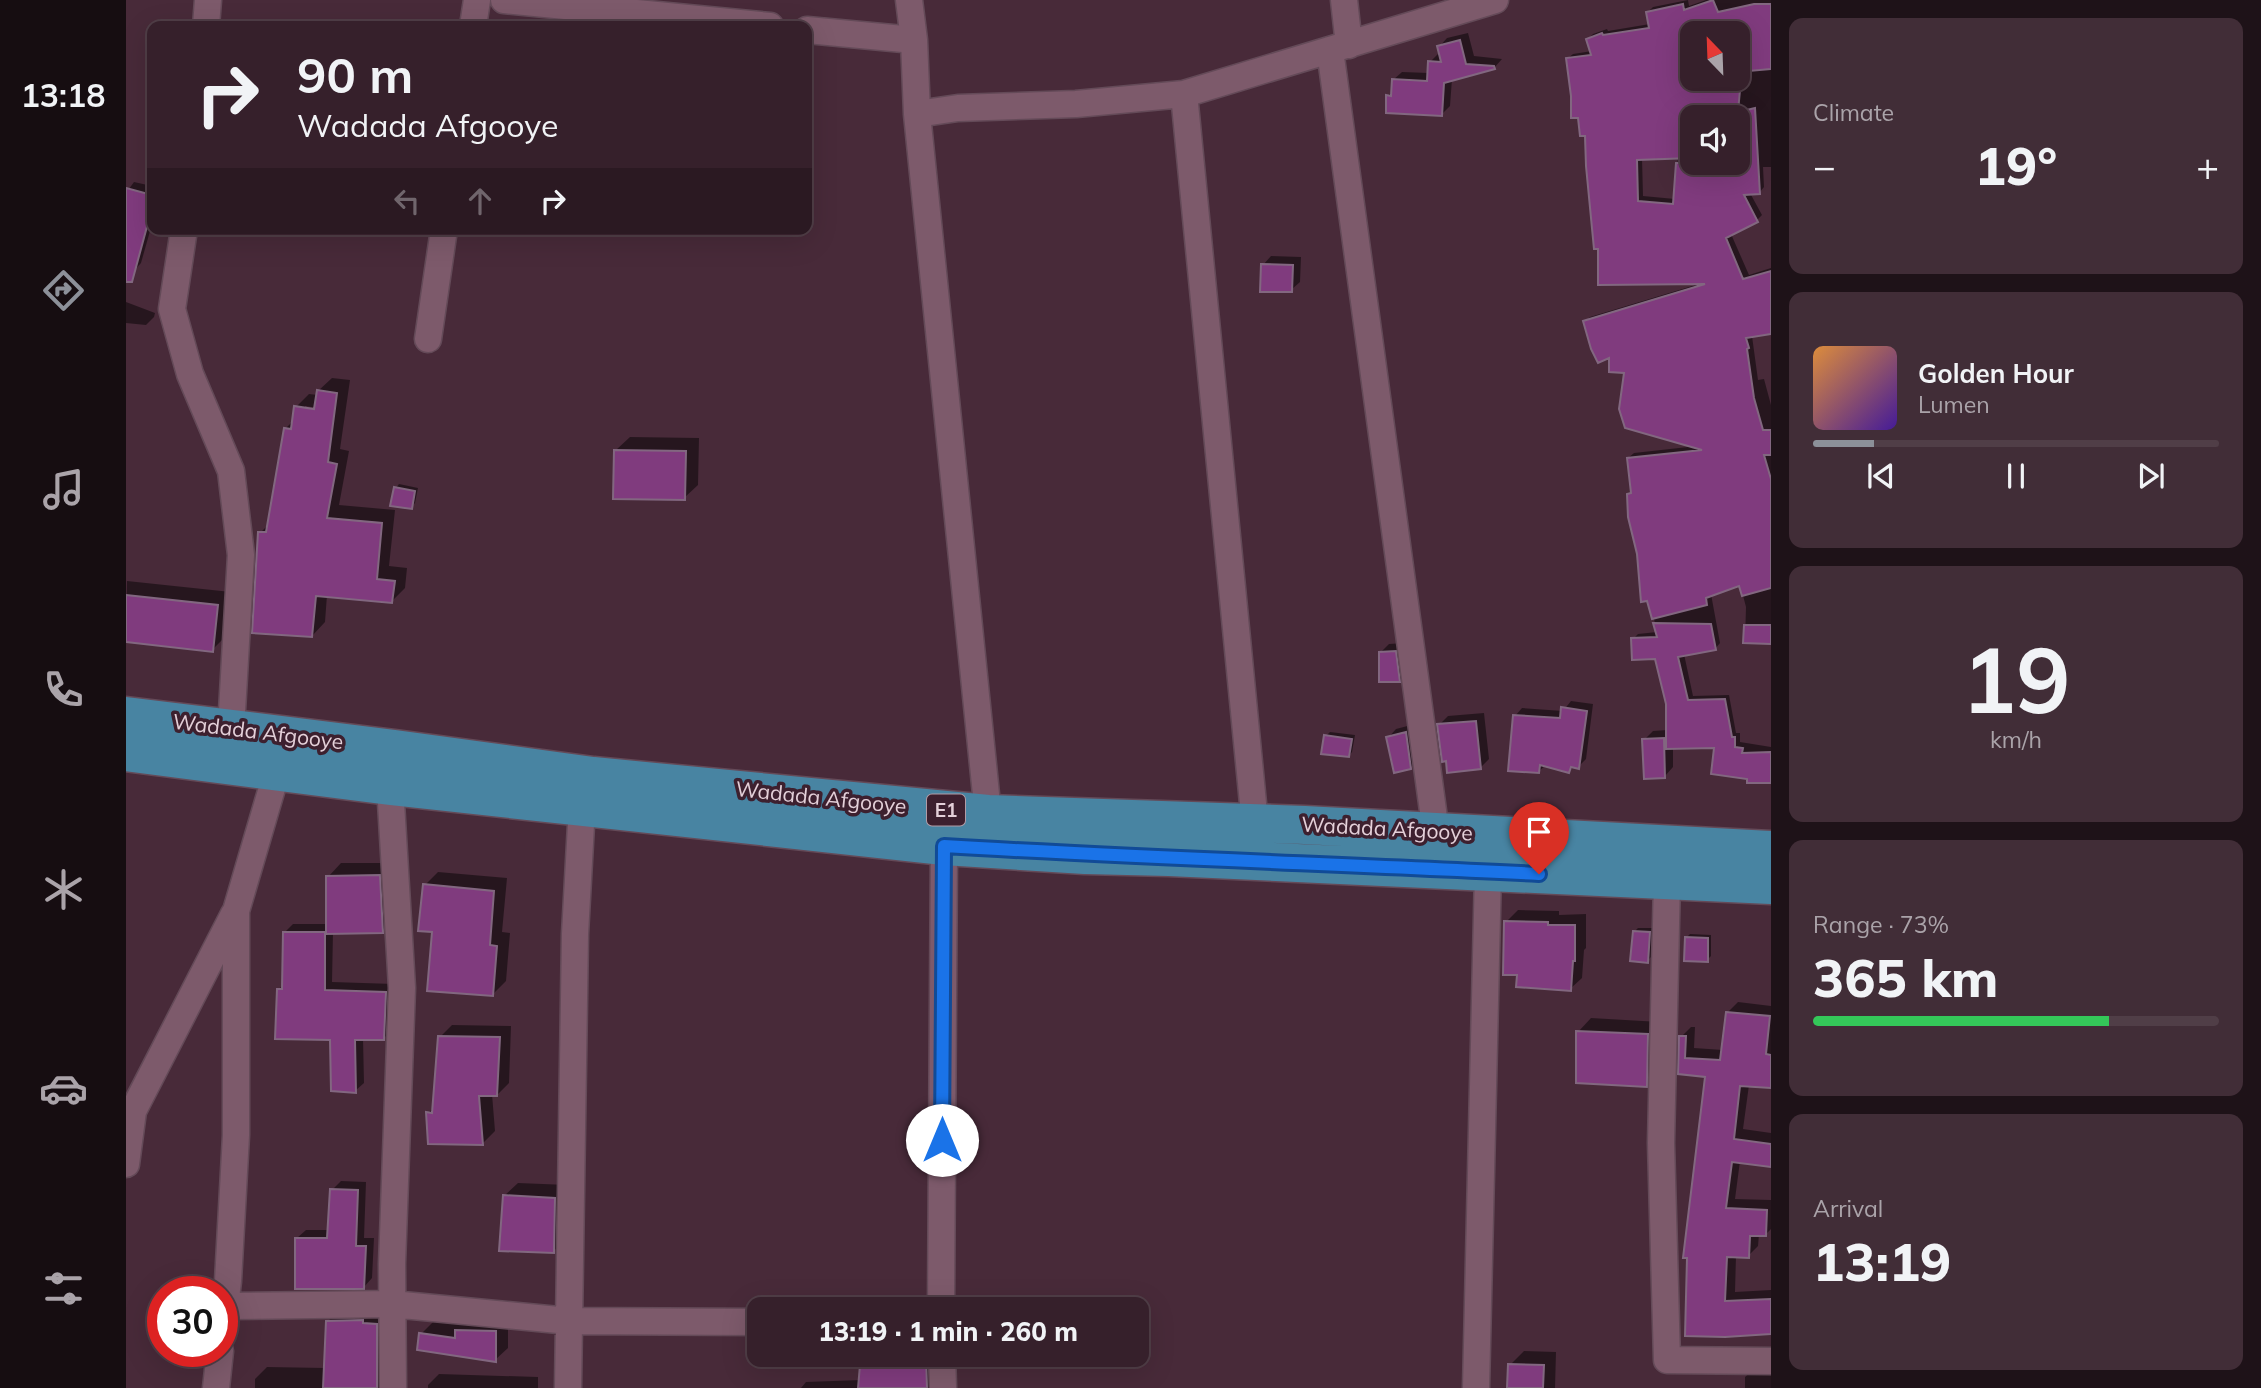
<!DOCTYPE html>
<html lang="en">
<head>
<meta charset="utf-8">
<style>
	body { margin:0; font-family:Mulish,sans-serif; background:#412d37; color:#f1f3f6; height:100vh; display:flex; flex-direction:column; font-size:26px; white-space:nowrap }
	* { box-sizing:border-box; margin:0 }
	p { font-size:23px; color:#aaa3a9 }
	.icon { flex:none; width:38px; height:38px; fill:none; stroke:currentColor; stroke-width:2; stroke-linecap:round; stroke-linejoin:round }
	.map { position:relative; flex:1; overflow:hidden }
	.side { display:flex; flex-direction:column; gap:18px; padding:18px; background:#1e1218; width:490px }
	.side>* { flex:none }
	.top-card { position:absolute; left:21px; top:21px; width:665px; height:214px; border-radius:14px; box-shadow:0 7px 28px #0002,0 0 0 2px #503e47; background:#36202b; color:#f1f3f6; overflow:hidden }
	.needle { width:46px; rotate:337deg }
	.controls { position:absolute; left:1554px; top:21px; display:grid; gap:14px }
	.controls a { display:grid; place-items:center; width:70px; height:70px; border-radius:14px; background:#36202b; box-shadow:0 7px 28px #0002,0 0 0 2px #503e47; font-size:35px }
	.speed { position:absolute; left:21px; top:1276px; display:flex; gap:14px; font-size:35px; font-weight:700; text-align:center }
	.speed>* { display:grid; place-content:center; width:91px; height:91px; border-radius:50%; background:#36202b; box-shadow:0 7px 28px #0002,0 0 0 2px #503e47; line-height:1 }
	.speed .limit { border:10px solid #d22; background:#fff; color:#111 }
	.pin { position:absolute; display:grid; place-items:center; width:60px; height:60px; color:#fff; margin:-72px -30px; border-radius:50% 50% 50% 0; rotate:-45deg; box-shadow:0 0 7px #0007 }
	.pin .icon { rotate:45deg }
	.me { position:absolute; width:77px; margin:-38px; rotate:0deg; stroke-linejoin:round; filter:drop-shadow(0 0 5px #0008) }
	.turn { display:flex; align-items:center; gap:24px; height:147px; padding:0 35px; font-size:32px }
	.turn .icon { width:91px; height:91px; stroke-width:2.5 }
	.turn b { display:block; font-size:49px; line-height:60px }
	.lanes { display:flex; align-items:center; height:66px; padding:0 35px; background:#0003; justify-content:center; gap:35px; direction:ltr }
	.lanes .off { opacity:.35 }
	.big { font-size:52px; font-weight:800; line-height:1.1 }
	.side .widget { flex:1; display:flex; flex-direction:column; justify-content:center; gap:10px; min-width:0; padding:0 24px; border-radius:14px; background:#412d37 }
	.side .dial { align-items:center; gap:0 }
	.dial b { font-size:91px; line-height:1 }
	.song { display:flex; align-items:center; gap:21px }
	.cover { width:84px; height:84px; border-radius:10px; background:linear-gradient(135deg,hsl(30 70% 55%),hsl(260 70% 35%)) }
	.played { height:7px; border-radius:4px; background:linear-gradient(90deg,#8c9099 15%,#503e47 15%) }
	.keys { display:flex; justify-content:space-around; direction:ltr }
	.heat { display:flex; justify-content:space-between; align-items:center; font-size:38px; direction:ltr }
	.charge { height:10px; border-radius:5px; background:linear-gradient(90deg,#34c759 73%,#503e47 0) }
	.trip { position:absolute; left:621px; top:1297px; width:402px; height:70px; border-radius:14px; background:#36202b; box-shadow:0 7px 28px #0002,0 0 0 2px #503e47; font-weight:800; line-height:70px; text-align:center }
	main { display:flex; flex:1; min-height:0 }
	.tabs { display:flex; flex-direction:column; width:126px; justify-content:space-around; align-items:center; background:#160d11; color:#aaa3a9 }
	.tabs .icon { width:49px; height:49px }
	.tabs .active { color:#8c9099 }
	.tabs b { font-size:32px; color:#f1f3f6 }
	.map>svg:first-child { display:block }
</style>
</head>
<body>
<main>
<nav class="tabs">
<b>13:18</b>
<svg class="icon active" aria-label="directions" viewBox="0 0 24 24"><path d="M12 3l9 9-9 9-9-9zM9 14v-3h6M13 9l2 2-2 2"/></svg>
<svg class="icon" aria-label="music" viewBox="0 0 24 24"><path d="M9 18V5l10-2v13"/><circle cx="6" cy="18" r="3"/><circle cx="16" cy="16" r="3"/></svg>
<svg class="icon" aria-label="phone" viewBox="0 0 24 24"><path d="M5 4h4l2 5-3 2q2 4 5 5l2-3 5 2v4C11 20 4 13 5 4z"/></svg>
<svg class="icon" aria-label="climate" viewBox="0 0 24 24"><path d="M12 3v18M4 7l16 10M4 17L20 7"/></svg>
<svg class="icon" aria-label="car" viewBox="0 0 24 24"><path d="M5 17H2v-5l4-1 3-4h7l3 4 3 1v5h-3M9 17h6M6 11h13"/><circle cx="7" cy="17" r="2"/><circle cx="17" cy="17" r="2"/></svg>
<svg class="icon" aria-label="filters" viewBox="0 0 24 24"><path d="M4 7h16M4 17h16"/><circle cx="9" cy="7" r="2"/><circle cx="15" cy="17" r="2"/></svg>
</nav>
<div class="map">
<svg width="1645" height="1388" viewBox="0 0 1645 1388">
	<rect width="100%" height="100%" fill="#482a39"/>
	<path fill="#0007" fill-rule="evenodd" d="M1562,0L1563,6L1580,0H1645V167H1637L1638,187L1633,193H1624L1636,215L1630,221L1605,234L1623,275L1645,268V332L1626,336L1632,380L1638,379L1645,405V643L1619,641L1620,607L1614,584L1585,594L1594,643L1589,649L1558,654L1567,696L1603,695L1610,733H1614V742L1645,747V781L1622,778L1590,746L1547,747V767L1539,776L1518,740L1527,731L1541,730V704L1531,657L1507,639L1512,634L1531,632L1513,554L1503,495L1506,492L1502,458L1508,453L1571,446L1485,355L1459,322L1464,317L1573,284L1474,247L1461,134L1447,96L1441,59L1447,54L1466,51L1462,39L1467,34L1481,29L1482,31L1524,24L1522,12L1527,7ZM1566,33H1612V79H1566ZM1566,117H1612V163H1566ZM1552,157L1549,199L1517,196L1516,158Z
		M1342,33L1348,56L1376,59L1368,68L1326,79L1324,106L1316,114L1262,96L1267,91V80L1276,72L1303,73L1304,62L1312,54H1315L1313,47L1321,38Z
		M8,182L26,186V224L15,263L8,271H0V193Z
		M1145,256L1175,257L1174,282L1165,290L1137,265Z
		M0,302L29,313L28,317L20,325L0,323Z
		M206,378L224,380L214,449L223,451L213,505L269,510L263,566L281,568L279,588L266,601L201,595L199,622L186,636L134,533L143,524L159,429L168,420L170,407L183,394L192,395V391ZM179,406L197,409L179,410Z
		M504,437L573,438L572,485L558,498L490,450Z
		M273,484L292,488L289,503L285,507L270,488Z
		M1,581L105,592L100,636L86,650L0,640Z
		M1278,643L1282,671L1273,680L1255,652L1263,644Z
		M1445,701L1467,704L1460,759L1452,767L1448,766L1443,771L1420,765L1413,771L1389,716L1396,708L1437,711Z
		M1358,713L1363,759L1354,768L1322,759L1313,725L1322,716Z
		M1289,724L1293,759L1285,767L1262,738L1270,729Z
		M1204,732L1229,735L1226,752L1223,756L1200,736Z
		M215,863H266L270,918L256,931L207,932L206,982L268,984L266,1030L258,1038H237L238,1083L229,1091L205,1038L152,990L158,984L159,932L167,924H202V877Z
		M312,872L381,878L376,932L384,933L380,981L366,995L308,931L299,885Z
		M1392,910L1433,911V915L1460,914V948L1458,950L1456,978L1444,989L1392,974L1380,922Z
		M1512,928H1527L1525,957L1521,961L1508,932Z
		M1564,934L1585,935V956L1581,960L1560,938Z
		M1612,1002L1645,1006V1087L1623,1085L1617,1129L1645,1133V1165L1614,1161L1609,1199L1645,1200V1229L1639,1235L1633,1234L1632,1246L1622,1256H1610L1609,1292L1645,1290V1333L1598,1335L1581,1075L1554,1073L1555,1037L1565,1027H1569L1568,1048L1597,1050L1602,1012Z
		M1465,1018L1534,1022L1533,1071L1520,1085L1452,1032Z
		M326,1025L385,1026L383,1083L371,1095L366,1094L369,1131L357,1143L302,1113L309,1107L314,1037Z
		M215,1181L240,1182L238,1238H248L246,1278L238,1287L171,1238L180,1230H203L206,1190Z
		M392,1183L442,1185L441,1237L428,1251L378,1196Z
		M214,1309L262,1312L268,1388H129V1379L141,1367L200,1368L202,1321Z
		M344,1318L382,1319V1348L369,1360L295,1334L308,1321L337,1325Z
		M1398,1351L1430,1352L1429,1388H1383L1384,1365Z
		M778,1358L808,1360L813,1388H675L680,1382L735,1380V1366L742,1359Z
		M1629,1368L1645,1369V1388H1619V1377Z
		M313,1374L412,1377V1388H302V1385Z"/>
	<path fill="#803b7e" stroke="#826780" stroke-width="2" fill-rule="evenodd" d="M1587,0L1592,12L1628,4H1645V69L1623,71L1620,64L1612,66V33L1566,29V79H1615L1612,112L1629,108L1634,194L1618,195L1632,222L1600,238L1617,279L1645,271V334L1620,338L1623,348L1621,349L1628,398L1637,430H1645V455H1638L1645,479V588L1616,596L1613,586L1580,598L1581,605L1526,619L1521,601L1515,602L1511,554L1502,517L1501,494L1505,493L1501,458L1576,450L1499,428L1493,409L1498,373L1483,372V358L1472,363L1465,349L1457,321L1579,284L1472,285V249H1468L1460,166L1459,136H1454L1452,118H1445V96L1440,58L1465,55L1460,39L1476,33L1477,35L1523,28L1520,12L1557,4L1558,10ZM1612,116V163H1550L1547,204L1512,201L1511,160L1566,158V117Z
		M1334,40L1340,64L1368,66L1369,69L1318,83L1316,116L1260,113V95L1265,96L1266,79L1301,81L1302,61L1315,62L1311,46Z
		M0,188L26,195V208L6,282H0Z
		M1135,264L1167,265L1166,292H1134Z
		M191,390L211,393L202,462L211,464L201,518L256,523L251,579L269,581L266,603L190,596L186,637L126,633L132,532H140L158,428L165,429L168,406L188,409Z
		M488,450L560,451L559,500L487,499Z
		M268,487L289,491L286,509L264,506Z
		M0,595L92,605L87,652L0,642Z
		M1527,623L1585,624L1590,650L1552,657L1562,700L1599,699L1606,737H1609V747L1617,748L1616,753L1645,752V783H1621V779L1585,774L1588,748L1540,749V704L1529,659L1506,660L1505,638L1531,637Z
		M1618,625H1645V644L1617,643Z
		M1270,651L1274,682H1253V652Z
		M1435,707L1461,711L1453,769L1445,767L1443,773L1414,765L1413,773L1382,771L1387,715L1434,718Z
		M1350,721L1355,769L1321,773L1320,761L1316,762L1311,724Z
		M1280,732L1285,769L1268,773L1260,737Z
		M1198,735L1226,739L1223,757L1195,754Z
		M1538,738L1539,778L1518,779L1516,739Z
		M254,875L257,933L200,934V876Z
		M297,884L368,891L364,945L371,946L367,996L301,991L306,932L292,931Z
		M1378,921L1422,922V925H1449V961H1447L1445,991L1390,987L1391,975H1377Z
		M1507,931L1524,932L1522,963L1504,961Z
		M157,932H199V990L260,992L258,1040H229L230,1093L205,1091L204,1040L149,1039L151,989H156Z
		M1559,937L1582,938V962L1558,961Z
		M1600,1012L1644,1016L1640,1054L1645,1055V1088L1614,1086L1608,1139L1645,1144V1167L1606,1162L1600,1208L1641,1210L1640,1236H1624L1623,1258L1601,1257L1599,1301L1645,1299V1334L1599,1337L1559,1336L1561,1258H1557L1579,1077L1552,1074L1553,1036H1560L1559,1058L1594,1060Z
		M1450,1031L1522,1034L1521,1087L1450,1083Z
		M312,1036L374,1037L371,1096H353L357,1145L302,1144L300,1112L306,1113Z
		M204,1189L232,1190L230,1246H240L238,1289H169V1238H201Z
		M377,1195L429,1198L428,1253L373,1251Z
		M237,1320V1323L251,1324V1388H197L200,1321Z
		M329,1330L370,1331V1362L291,1350L293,1333L329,1338Z
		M740,1354H800L801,1388H732L734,1365H740Z
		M1382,1364L1418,1365L1417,1388H1381Z"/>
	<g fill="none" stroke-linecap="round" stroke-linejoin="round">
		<defs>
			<path id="minor" d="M378,0L644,26
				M783,0L788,40L791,114L862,814
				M1218,0L1223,45
				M80,26L82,0
				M347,26L351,0
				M681,30L788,40
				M1204,50L1310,833
				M1058,94L1129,824
				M791,114L832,108L950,104L1058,94L1369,0
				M58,229L46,309L64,374L105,471L115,555L105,728
				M302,339L318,229
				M264,786L276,988L266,1264L267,1388
				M1541,880L1535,1143L1541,1360L1645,1361
				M0,1164L7,1111L108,914
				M99,1306L266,1304L443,1321L634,1322
				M815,1309L818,846
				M96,1332L102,1281L110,1135V911L151,771
				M816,1354L817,1388
				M90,1388L94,1351
				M442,1388L449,934L456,806
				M1350,1388L1362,871"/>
			<path id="trunk" d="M0,716L269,749L467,776L862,814L1179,825L1645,850
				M0,752L264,786L818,846L959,855L1043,857L1645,885"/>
		</defs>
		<use href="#minor" stroke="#644a58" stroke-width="29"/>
		<use href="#trunk" stroke="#644a58" stroke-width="41"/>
		<use href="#minor" stroke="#7d5a6b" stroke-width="26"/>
		<use href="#trunk" stroke="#4884a2" stroke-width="38"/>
	</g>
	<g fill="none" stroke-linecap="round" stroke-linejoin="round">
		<defs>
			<path id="route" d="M816,1140L818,846C1016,858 1215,864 1413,874"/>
		</defs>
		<use href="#route" stroke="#114b97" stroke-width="18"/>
		<use href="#route" stroke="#1a73e8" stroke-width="12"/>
	</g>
	<g text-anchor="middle" stroke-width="7" stroke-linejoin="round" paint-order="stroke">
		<rect fill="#3d202f" stroke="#b29ba6" stroke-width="2" x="801" y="794.5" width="38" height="31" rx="5"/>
		<g font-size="19" font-weight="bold" fill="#e4d0d9">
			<text x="820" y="817">E1</text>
		</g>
		<g font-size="21" fill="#e4d0d9" stroke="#3d202f">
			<text transform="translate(132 732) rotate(7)" y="7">Wadada Afgooye</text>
			<text transform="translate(695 798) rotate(6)" y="7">Wadada Afgooye</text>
			<text transform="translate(1261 829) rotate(3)" y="7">Wadada Afgooye</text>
		</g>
	</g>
</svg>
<div class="controls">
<a><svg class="needle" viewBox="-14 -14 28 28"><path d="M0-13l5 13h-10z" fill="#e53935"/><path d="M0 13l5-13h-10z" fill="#aaa3a9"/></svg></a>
<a><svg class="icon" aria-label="sound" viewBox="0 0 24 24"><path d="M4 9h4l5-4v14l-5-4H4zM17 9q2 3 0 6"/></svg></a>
</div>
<div class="speed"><div class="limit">30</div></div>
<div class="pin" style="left:1413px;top:874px;background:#d93025"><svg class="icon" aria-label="arrive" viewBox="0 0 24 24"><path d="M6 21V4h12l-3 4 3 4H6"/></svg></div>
<svg class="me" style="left:816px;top:1140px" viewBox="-20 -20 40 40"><circle r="19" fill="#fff"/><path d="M0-13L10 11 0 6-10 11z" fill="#1a73e8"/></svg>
<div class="trip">13:19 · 1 min · 260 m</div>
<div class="top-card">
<div class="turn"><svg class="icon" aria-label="right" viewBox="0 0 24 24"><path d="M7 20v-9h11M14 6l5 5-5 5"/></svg><div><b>90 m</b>Wadada Afgooye</div></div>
<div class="lanes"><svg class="icon off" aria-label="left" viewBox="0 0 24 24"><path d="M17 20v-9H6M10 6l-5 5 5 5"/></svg><svg class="icon off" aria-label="ahead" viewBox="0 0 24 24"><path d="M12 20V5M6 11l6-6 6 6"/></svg><svg class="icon" aria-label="right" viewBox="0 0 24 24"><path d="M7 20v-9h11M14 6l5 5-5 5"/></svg></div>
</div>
</div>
<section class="side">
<div class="widget"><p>Climate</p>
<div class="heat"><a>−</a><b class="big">19°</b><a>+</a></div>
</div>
<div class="widget">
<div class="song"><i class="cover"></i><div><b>Golden Hour</b><p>Lumen</p></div></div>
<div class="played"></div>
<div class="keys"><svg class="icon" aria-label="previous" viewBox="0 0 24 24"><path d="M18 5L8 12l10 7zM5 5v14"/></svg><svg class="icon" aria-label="pause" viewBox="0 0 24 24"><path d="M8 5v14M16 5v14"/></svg><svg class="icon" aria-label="next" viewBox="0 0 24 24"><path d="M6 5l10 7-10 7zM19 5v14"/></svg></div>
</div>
<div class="widget dial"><b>19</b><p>km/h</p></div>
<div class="widget"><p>Range · 73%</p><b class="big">365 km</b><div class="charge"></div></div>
<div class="widget"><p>Arrival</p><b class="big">13:19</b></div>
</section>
</main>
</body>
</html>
